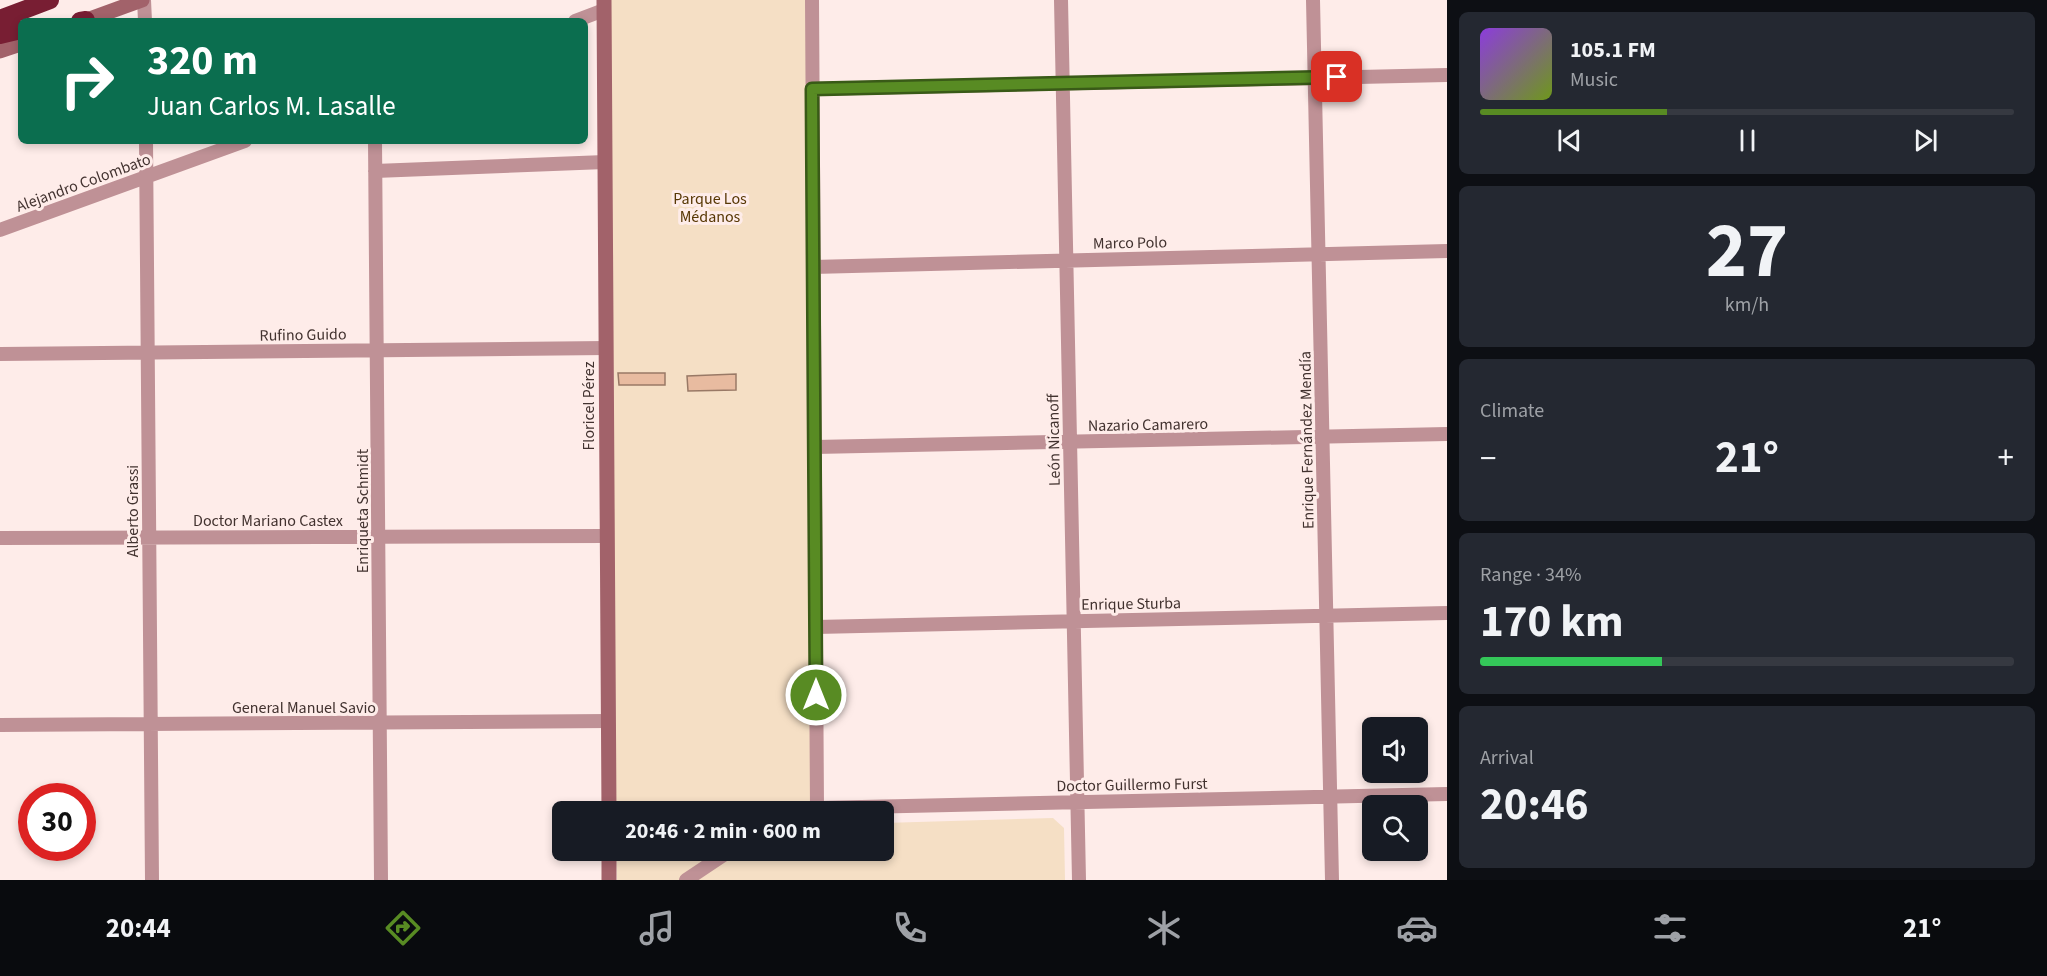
<!DOCTYPE html>
<html lang="en">
<head>
<meta charset="utf-8">
<style>
	body { margin:0; font-family:"Source Sans 3",sans-serif; background:#242831; color:#f1f3f6; height:100vh; display:flex; flex-direction:column; font-size:22px; white-space:nowrap }
	* { box-sizing:border-box; margin:0 }
	p { font-size:20px; color:#9ea1a6 }
	.icon { flex:none; width:33px; height:33px; fill:none; stroke:currentColor; stroke-width:2; stroke-linecap:round; stroke-linejoin:round }
	.map { position:relative; flex:1; overflow:hidden }
	.side { display:flex; flex-direction:column; gap:12px; padding:12px; background:#0d0f14; width:600px }
	.side>* { flex:none }
	.banner { position:absolute; left:18px; top:18px; width:570px; height:126px; border-radius:9px; box-shadow:0 3px 9px #0003; background:#0b6e4f; color:#fff; overflow:hidden }
	.buttons { position:absolute; left:1362px; top:717px; display:grid; gap:12px }
	.buttons a { display:grid; place-items:center; width:66px; height:66px; border-radius:9px; background:#171b24; box-shadow:0 3px 9px #0003; font-size:30px }
	.speed { position:absolute; left:18px; top:783px; display:flex; gap:12px; font-size:30px; font-weight:700; text-align:center }
	.speed>* { display:grid; place-content:center; width:78px; height:78px; border-radius:50%; background:#171b24; box-shadow:0 3px 9px #0003; line-height:1 }
	.speed .limit { border:9px solid #d22; background:#fff; color:#111 }
	.pin { position:absolute; display:grid; place-items:center; width:51px; height:51px; color:#fff; margin:-26px; border-radius:12px; box-shadow:0 3px 9px #0006 }
	.me { position:absolute; width:66px; margin:-33px; rotate:0deg; stroke-linejoin:round; filter:drop-shadow(0 0 4px #0008) }
	.turn { display:flex; align-items:center; gap:21px; height:126px; padding:0 30px; font-size:27px }
	.turn .icon { width:78px; height:78px; stroke-width:2.5 }
	.turn b { display:block; font-size:42px; line-height:51px }
	.big { font-size:45px; font-weight:700; line-height:1.1 }
	.side .widget { flex:1; display:flex; flex-direction:column; justify-content:center; gap:9px; min-width:0; padding:0 21px; border-radius:9px; background:#242831 }
	.side .dial { align-items:center; gap:0 }
	.dial b { font-size:78px; line-height:1 }
	.song { display:flex; align-items:center; gap:18px }
	.cover { width:72px; height:72px; border-radius:9px; background:linear-gradient(135deg,hsl(270 70% 55%),hsl(80 70% 35%)) }
	.played { height:6px; border-radius:3px; background:linear-gradient(90deg,#588b23 35%,#363941 35%) }
	.keys { display:flex; justify-content:space-around; direction:ltr }
	.heat { display:flex; justify-content:space-between; align-items:center; font-size:33px; direction:ltr }
	.charge { height:9px; border-radius:4px; background:linear-gradient(90deg,#34c759 34%,#363941 0) }
	.trip { position:absolute; left:552px; top:801px; width:342px; height:60px; border-radius:9px; background:#171b24; box-shadow:0 3px 9px #0003; font-weight:700; line-height:60px; text-align:center }
	.tab-bar { display:flex; height:96px; justify-content:space-around; align-items:center; background:#090b0e; color:#9ea1a6 }
	.tab-bar .icon { width:42px; height:42px }
	.tab-bar .selected { color:#588b23 }
	.tab-bar b { font-size:27px; color:#f1f3f6 }
	main { display:flex; flex:1; min-height:0 }
	.map>svg:first-child { display:block }
</style>
</head>
<body>
<main>
<div class="map">
<svg width="1447" height="880" viewBox="0 0 1447 880">
	<rect width="100%" height="100%" fill="#feece9"/>
	<path fill="#f5dfc5" d="M610,0H808L813,811H616Z
		M1053,818L1064,828L1065,880H617L616,851L884,850V823Z"/>
	<path fill="#e8bba0" stroke="#997966" stroke-width="1.5" d="M618,373H665V385H619Z
		M736,374V390L688,391L687,376Z"/>
	<g fill="none" stroke-linecap="round" stroke-linejoin="round">
		<path stroke="#bf9196" stroke-width="14" d="M144,0L145,21
			M812,0L817,808
			M1061,0L1079,880
			M1313,0L1332,880
			M575,21L604,10
			M812,89L1447,75
			M146,141L152,880
			M375,141L381,880
			M375,171L605,162
			M0,230L245,141
			M813,267L1447,251
			M0,354L606,348
			M815,447L1447,434
			M0,538L607,536
			M816,627L1447,613
			M0,725L608,721
			M804,812L817,808L1447,794
			M686,880L731,850"/>
		<path stroke="#a2626a" stroke-width="15" d="M604,0L609,812
			M84,21L142,0
			M0,51L21,44
			M609,850V880"/>
		<path stroke="#781e33" stroke-width="18" d="M0,19L50,0
			M80,21L86,20
			M0,35L21,30"/>
	</g>
	<g fill="none" stroke-linecap="round" stroke-linejoin="round">
		<defs>
			<path id="route" d="M816,695L812,89L1337,77"/>
		</defs>
		<use href="#route" stroke="#395a17" stroke-width="15"/>
		<use href="#route" stroke="#588b23" stroke-width="10"/>
	</g>
	<g text-anchor="middle" stroke-width="6" stroke-linejoin="round" paint-order="stroke">
		<g font-size="16" fill="#42322f" stroke="#feece9">
			<text transform="translate(83 182) rotate(-20)" y="6">Alejandro Colombato</text>
			<text transform="translate(1130 242) rotate(-1)" y="6">Marco Polo</text>
			<text transform="translate(303 334) rotate(-1)" y="6">Rufino Guido</text>
			<text transform="translate(588 406) rotate(-90)" y="6">Floricel Pérez</text>
			<text transform="translate(1148 424) rotate(-1)" y="6">Nazario Camarero</text>
			<text transform="translate(1053 440) rotate(-91)" y="6">León Nicanoff</text>
			<text transform="translate(1306 440) rotate(-91)" y="6">Enrique Fernández Mendía</text>
			<text transform="translate(132 511) rotate(-90)" y="6">Alberto Grassi</text>
			<text transform="translate(362 511) rotate(-90)" y="6">Enriqueta Schmidt</text>
			<text x="268" y="526">Doctor Mariano Castex</text>
			<text transform="translate(1131 603) rotate(-1)" y="6">Enrique Sturba</text>
			<text x="304" y="713">General Manuel Savio</text>
			<text transform="translate(1132 784) rotate(-1)" y="6">Doctor Guillermo Furst</text>
		</g>
		<g font-size="16" fill="#573704" stroke="#feece9">
			<text x="710" y="204">Parque Los<tspan x="710" dy="18">Médanos</tspan></text>
		</g>
	</g>
</svg>
<div class="buttons">
<a><svg class="icon" aria-label="sound" viewBox="0 0 24 24"><path d="M4 9h4l5-4v14l-5-4H4zM17 9q2 3 0 6"/></svg></a>
<a><svg class="icon" aria-label="search" viewBox="0 0 24 24"><circle cx="10" cy="10" r="6"/><path d="M15 15l6 6"/></svg></a>
</div>
<div class="speed"><div class="limit">30</div></div>
<div class="pin" style="left:1337px;top:77px;background:#d93025"><svg class="icon" aria-label="arrive" viewBox="0 0 24 24"><path d="M6 21V4h12l-3 4 3 4H6"/></svg></div>
<svg class="me" style="left:816px;top:695px" viewBox="-20 -20 40 40"><circle r="17" fill="#588b23" stroke="#fff" stroke-width="3"/><path d="M0-11L8 9 0 5-8 9z" fill="#fff"/></svg>
<div class="trip">20:46 · 2 min · 600 m</div>
<div class="banner">
<div class="turn"><svg class="icon" aria-label="right" viewBox="0 0 24 24"><path d="M7 20v-9h11M14 6l5 5-5 5"/></svg><div><b>320 m</b>Juan Carlos M. Lasalle</div></div>
</div>
</div>
<section class="side">
<div class="widget">
<div class="song"><i class="cover"></i><div><b>105.1 FM</b><p>Music</p></div></div>
<div class="played"></div>
<div class="keys"><svg class="icon" aria-label="previous" viewBox="0 0 24 24"><path d="M18 5L8 12l10 7zM5 5v14"/></svg><svg class="icon" aria-label="pause" viewBox="0 0 24 24"><path d="M8 5v14M16 5v14"/></svg><svg class="icon" aria-label="next" viewBox="0 0 24 24"><path d="M6 5l10 7-10 7zM19 5v14"/></svg></div>
</div>
<div class="widget dial"><b>27</b><p>km/h</p></div>
<div class="widget"><p>Climate</p>
<div class="heat"><a>−</a><b class="big">21°</b><a>+</a></div>
</div>
<div class="widget"><p>Range · 34%</p><b class="big">170 km</b><div class="charge"></div></div>
<div class="widget"><p>Arrival</p><b class="big">20:46</b></div>
</section>
</main>
<nav class="tab-bar">
<b>20:44</b>
<svg class="icon selected" aria-label="directions" viewBox="0 0 24 24"><path d="M12 3l9 9-9 9-9-9zM9 14v-3h6M13 9l2 2-2 2"/></svg>
<svg class="icon" aria-label="music" viewBox="0 0 24 24"><path d="M9 18V5l10-2v13"/><circle cx="6" cy="18" r="3"/><circle cx="16" cy="16" r="3"/></svg>
<svg class="icon" aria-label="phone" viewBox="0 0 24 24"><path d="M5 4h4l2 5-3 2q2 4 5 5l2-3 5 2v4C11 20 4 13 5 4z"/></svg>
<svg class="icon" aria-label="climate" viewBox="0 0 24 24"><path d="M12 3v18M4 7l16 10M4 17L20 7"/></svg>
<svg class="icon" aria-label="car" viewBox="0 0 24 24"><path d="M5 17H2v-5l4-1 3-4h7l3 4 3 1v5h-3M9 17h6M6 11h13"/><circle cx="7" cy="17" r="2"/><circle cx="17" cy="17" r="2"/></svg>
<svg class="icon" aria-label="filters" viewBox="0 0 24 24"><path d="M4 7h16M4 17h16"/><circle cx="9" cy="7" r="2"/><circle cx="15" cy="17" r="2"/></svg>
<b>21°</b>
</nav>
</body>
</html>
